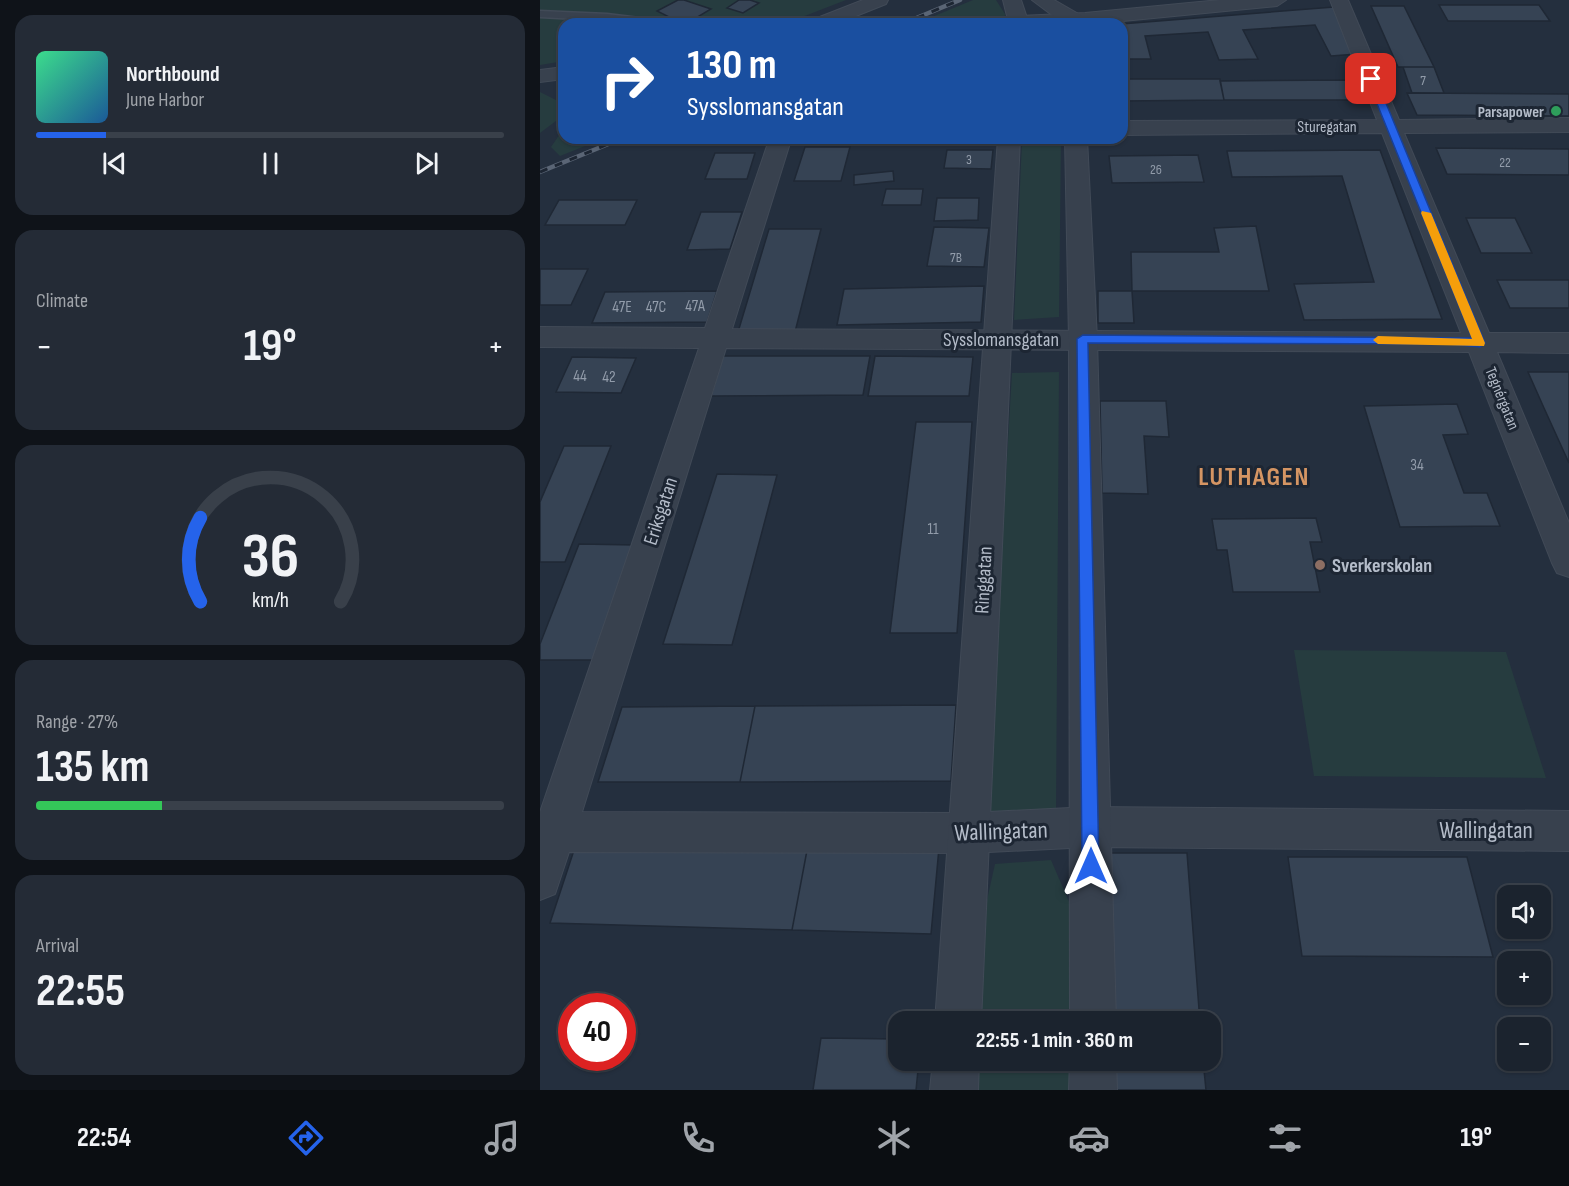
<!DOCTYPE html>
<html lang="en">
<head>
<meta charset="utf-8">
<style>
	body { margin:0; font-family:"Sofia Sans Condensed",sans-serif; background:#242b36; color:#f1f3f6; height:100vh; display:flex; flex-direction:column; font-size:22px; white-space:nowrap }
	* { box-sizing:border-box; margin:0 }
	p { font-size:20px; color:#a0a4aa }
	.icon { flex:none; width:33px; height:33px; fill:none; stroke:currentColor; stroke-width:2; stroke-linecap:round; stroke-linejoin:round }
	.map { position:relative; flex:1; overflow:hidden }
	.panel { display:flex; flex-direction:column; gap:15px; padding:15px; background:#0f1319; width:540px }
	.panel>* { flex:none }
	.hud { position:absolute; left:18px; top:18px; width:570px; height:126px; border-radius:18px; box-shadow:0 2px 4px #0004,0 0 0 2px #39404a; background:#1a4fa0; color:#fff; overflow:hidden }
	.controls { position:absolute; left:957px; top:885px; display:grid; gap:12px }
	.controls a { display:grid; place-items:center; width:54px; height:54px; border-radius:12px; background:#1b232e; box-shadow:0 2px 4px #0004,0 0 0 2px #39404a; font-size:30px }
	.speed { position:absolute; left:18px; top:993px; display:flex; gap:12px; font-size:30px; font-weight:700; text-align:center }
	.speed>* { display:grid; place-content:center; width:78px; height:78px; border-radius:50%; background:#1b232e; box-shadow:0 2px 4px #0004,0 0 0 2px #39404a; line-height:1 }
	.speed .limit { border:9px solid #d22; background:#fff; color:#111 }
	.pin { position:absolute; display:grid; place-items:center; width:51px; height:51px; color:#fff; margin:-26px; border-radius:12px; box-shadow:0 3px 9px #0006 }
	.me { position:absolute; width:66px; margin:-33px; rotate:0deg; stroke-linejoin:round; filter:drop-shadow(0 0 4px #0008) }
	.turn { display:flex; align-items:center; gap:21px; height:126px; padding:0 30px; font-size:27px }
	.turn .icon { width:78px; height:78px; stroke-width:2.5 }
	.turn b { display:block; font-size:42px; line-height:51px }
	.big { font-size:45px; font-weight:700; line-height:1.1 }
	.panel .card { flex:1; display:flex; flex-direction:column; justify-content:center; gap:9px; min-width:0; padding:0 21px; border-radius:18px; background:#242b36 }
	.panel .dial { align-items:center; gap:0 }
	.dial svg { height:156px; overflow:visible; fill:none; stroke:#39404a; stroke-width:7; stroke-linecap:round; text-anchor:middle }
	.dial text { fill:#f1f3f6; stroke:none }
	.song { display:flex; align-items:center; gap:18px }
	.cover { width:72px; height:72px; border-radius:9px; background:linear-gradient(135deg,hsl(150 70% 55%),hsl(210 70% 35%)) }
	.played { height:6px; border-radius:3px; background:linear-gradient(90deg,#2563eb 15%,#39404a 15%) }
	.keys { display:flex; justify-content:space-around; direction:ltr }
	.heat { display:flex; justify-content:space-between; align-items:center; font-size:33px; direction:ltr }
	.charge { height:9px; border-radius:4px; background:linear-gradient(90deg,#34c759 27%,#39404a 0) }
	.trip { position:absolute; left:348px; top:1011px; width:333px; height:60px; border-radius:18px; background:#1b232e; box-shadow:0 2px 4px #0004,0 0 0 2px #39404a; font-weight:700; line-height:60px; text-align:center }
	.menu { display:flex; height:96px; justify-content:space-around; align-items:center; background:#0b0e12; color:#a0a4aa }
	.menu .icon { width:42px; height:42px }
	.menu .current { color:#2563eb }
	.menu b { font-size:27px; color:#f1f3f6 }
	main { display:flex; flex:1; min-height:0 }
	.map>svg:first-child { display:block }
</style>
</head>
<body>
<main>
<section class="panel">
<div class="card">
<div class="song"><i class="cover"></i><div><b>Northbound</b><p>June Harbor</p></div></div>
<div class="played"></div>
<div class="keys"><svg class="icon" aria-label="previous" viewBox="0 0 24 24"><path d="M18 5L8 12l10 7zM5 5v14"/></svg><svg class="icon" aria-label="pause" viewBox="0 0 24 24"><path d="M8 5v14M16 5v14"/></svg><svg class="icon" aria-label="next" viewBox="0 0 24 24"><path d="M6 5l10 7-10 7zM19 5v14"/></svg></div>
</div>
<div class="card"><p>Climate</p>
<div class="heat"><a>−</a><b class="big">19°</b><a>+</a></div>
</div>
<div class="card dial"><svg viewBox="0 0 100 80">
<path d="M14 69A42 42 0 1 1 86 69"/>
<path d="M14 69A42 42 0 0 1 14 26" stroke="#2563eb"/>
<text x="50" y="56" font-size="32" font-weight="700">36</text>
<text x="50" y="72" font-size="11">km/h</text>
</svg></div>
<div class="card"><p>Range · 27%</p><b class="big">135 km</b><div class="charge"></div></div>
<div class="card"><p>Arrival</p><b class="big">22:55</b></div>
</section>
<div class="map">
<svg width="1029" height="1090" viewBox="0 0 1029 1090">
	<rect width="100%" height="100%" fill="#242f3e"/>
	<path fill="#263c3f" d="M0,0H306L244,24H24V61L0,65Z
		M433,0H456L465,14L464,24H375Z
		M0,92L20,102L22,107L16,121L0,133Z
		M24,128V138H65L20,156L11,147Z
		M521,140L519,317L474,320L482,141Z
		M519,372L516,813L446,818L472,373Z
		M754,650L966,652L1006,778L774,776Z
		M511,860L530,904V1021L441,1022L447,900L455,864Z
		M439,1061H530V1090H438Z"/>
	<path fill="#364354" stroke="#1f2835" stroke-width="1.5" d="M138,0H144L171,9L151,21L141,17L135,20L117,11Z
		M199,0H210L219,3L203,13L187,8Z
		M899,5H999L1010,21H908Z
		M831,6H864L894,67H858Z
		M794,7L817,54L791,56L775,25L703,30L718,59L679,60L668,32L605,36L611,59H582L581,24Z
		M863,67H894L904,93H872Z
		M582,79H680L684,100L582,101Z
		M813,80L821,100H684L680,81Z
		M867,93L1029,94V116L877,115Z
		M265,147H310L301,181H254Z
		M896,148L1029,149V175L907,174Z
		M407,150H453L451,169L404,168Z
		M840,150L902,319L764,320L754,284L834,282L802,176L692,177L687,151Z
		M175,153H215L207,179H165Z
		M658,155L664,182L572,183L569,156Z
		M353,171L354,181L314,185V175Z
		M346,189H383L381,205H342Z
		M397,198H439L438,220L394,221Z
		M19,200H97L85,225H5Z
		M161,212H202L190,249L147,250Z
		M926,218H975L992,253H941Z
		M716,226L729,291H592L591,252H679L674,228Z
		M394,227L449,228L444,267L387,266Z
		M229,229H281L255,332H198Z
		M0,269H48L31,305H0Z
		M957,280H1029V308H970Z
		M444,286L441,322L297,325L304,289Z
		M177,291L167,322L52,323L65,292Z
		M558,291H592L594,323H558Z
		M183,356H330L323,395L171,396Z
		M335,356L433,357L429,396H328Z
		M32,357L96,358L81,393L16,392Z
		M988,372H1029V463L1004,408Z
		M560,401H626L629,437L604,436L608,494L562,493Z
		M917,404L928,434L903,435L924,493H947L960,526L860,527L824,406Z
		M376,422H432L417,633H350Z
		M24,446H71L25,562H0V502Z
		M177,474L237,475L192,645L123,644Z
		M776,518L782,542H770L780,592H693L687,550H677L672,519Z
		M39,544L95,545L54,660H0V644Z
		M416,705L411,781L200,782L215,706Z
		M215,706L200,782H58L82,707Z
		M38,838L268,845L252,930L10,923Z
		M268,845L399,848L391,934L252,930Z
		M568,853H647L660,1022H573Z
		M748,857H927L953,957L762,956Z
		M281,1038L358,1039V1060H379L376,1090H273Z
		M574,1060H663L666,1090H575Z"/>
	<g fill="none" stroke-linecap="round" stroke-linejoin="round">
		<defs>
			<path id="service" d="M0,11L67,14L124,21L129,24L0,17Z"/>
			<path id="minor" d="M323,0H348L346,4L296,24H269L272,20Z
				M680,0H746L737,6L552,24L469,22L479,16L545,13Z
				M790,0H808L859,120L1029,118V132L864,133L949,333H1029V353L957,352L1029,523V577L1017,573L1012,563L929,352L186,348L42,812L429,813L550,807L1029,811V851L550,847L429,853L29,852L15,894L0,900V812L159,348L0,347V327L165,328L228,143L231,138H246L250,143L192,329L921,333L842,133L582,135V121L837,120Z
				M24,67V79L0,82V70Z"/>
			<path id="tertiary" d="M463,0H481L489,24H469Z
				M492,0H514L542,16L544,24H524Z
				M458,138H480L441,1022H395Z
				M525,138H547L557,339L576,1022H530L529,339Z
				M393,1060H439L438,1090H390Z
				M530,1060H576L577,1090H529Z"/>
		</defs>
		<use href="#service" stroke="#414a57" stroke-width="3"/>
		<use href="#minor" stroke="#414a57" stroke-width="2"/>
		<use href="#tertiary" stroke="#414a57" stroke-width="2"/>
		<use href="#service" fill="#38414e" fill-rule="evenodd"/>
		<use href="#minor" fill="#38414e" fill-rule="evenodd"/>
		<use href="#tertiary" fill="#38414e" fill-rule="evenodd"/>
		<defs>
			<path id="rail" d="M362,24L420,0
				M0,172L83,138"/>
		</defs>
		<use href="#rail" stroke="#5a6575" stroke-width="4.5"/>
		<use href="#rail" stroke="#1d2633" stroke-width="3" stroke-dasharray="8" stroke-linecap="butt"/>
	</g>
	<path fill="#2563eb" stroke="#184099" stroke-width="1.5" d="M831,76L836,79L945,343L940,347L908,344L548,343L559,866L557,872L551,875L545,872L542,866L537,339L543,335L932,338L827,79Z"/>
	<path fill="#f59e0b" d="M882,211L891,213L945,343L944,346L838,344L833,340L838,336L932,339L881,213Z"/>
	<circle fill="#2e9e5b" stroke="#1d2633" stroke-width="2" cx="1016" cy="111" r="6"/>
	<circle fill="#8d6e63" stroke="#1d2633" stroke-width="2" cx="780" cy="565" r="6"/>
	<g text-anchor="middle" stroke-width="6" stroke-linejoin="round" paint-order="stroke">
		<g font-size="14" fill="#929caa">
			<text x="883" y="85">7</text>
			<text x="429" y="164">3</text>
			<text x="965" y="167">22</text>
			<text x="616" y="174">26</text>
			<text x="416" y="262">7B</text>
		</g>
		<g font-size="16" font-weight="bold" fill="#b4bcc9" stroke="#1d2633" text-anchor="end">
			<text x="1004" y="117">Parsapower</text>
		</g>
		<g font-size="16" fill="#b4bcc9" stroke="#1d2633">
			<text x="787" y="132">Sturegatan</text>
			<text transform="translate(963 398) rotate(68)" y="6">Tegnérgatan</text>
		</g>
		<g font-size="16" fill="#929caa">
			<text x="155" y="311">47A</text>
			<text x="82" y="312">47E</text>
			<text x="116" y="312">47C</text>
			<text x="40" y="381">44</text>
			<text x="69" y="382">42</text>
			<text x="877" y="470">34</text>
			<text x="393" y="534">11</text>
		</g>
		<g font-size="20" fill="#b4bcc9" stroke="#1d2633">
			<text x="461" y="346">Sysslomansgatan</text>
			<text transform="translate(120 511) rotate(-72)" y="7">Eriksgatan</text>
			<text transform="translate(443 580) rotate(-87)" y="7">Ringgatan</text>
		</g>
		<g font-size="20" font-weight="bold" fill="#b4bcc9" stroke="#1d2633" text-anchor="start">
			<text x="792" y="572">Sverkerskolan</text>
		</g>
		<g font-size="24" fill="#b4bcc9" stroke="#1d2633">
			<text x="946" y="838">Wallingatan</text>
			<text transform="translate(461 831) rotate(-2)" y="8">Wallingatan</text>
		</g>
		<g font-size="26" font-weight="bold" letter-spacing="1.5" fill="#d59563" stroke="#1d2633">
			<text x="714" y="485">LUTHAGEN</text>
		</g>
	</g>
</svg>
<div class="controls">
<a><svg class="icon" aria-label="sound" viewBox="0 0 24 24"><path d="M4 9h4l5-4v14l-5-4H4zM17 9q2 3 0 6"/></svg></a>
<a>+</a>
<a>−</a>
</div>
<div class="speed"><div class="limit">40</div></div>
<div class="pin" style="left:831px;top:79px;background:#d93025"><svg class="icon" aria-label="arrive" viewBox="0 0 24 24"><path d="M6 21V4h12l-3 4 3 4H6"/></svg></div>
<svg class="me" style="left:551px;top:866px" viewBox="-20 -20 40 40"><path d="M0-17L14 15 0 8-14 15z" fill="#2563eb" stroke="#fff" stroke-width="4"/></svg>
<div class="trip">22:55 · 1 min · 360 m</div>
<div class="hud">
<div class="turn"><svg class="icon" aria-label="right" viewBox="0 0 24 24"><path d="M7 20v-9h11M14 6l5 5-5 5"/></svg><div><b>130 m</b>Sysslomansgatan</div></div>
</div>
</div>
</main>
<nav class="menu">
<b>22:54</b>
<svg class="icon current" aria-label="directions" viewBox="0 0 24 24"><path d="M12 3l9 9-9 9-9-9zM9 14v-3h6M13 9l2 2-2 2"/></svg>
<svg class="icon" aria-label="music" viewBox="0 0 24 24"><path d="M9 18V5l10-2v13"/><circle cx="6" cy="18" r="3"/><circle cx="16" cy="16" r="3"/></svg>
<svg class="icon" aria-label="phone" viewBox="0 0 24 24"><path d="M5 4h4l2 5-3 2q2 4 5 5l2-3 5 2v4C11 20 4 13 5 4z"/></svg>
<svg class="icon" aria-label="climate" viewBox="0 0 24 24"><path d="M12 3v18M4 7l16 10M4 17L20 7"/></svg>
<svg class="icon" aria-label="car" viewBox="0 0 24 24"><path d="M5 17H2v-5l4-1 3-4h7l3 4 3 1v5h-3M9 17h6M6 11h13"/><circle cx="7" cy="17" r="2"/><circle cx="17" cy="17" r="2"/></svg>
<svg class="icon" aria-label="filters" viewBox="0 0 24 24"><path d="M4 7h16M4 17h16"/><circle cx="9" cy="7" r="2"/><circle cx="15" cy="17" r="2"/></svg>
<b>19°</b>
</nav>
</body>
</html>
